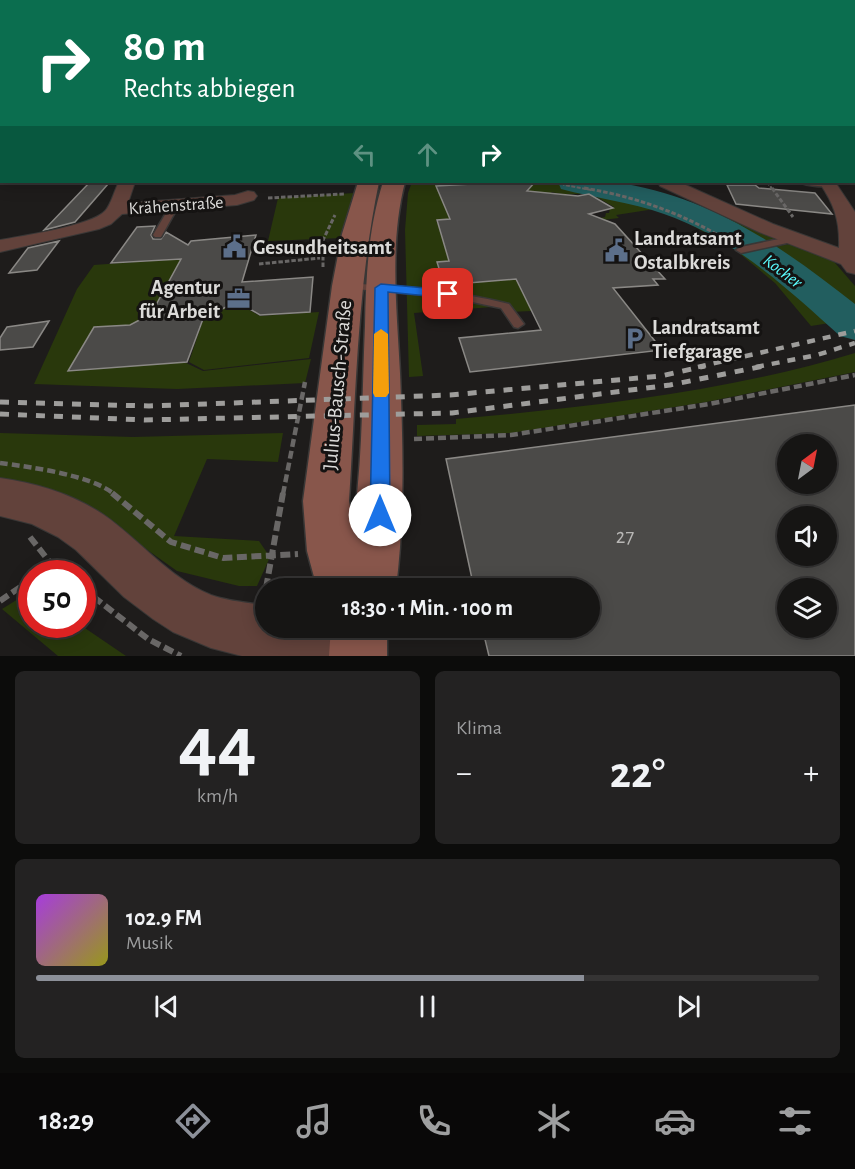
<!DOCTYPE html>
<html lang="de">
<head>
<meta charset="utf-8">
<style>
	body { margin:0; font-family:"Alegreya Sans",sans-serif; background:#232222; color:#f1f3f6; height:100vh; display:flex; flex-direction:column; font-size:22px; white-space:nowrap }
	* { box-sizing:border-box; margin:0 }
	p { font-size:20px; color:#9e9fa0 }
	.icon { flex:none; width:33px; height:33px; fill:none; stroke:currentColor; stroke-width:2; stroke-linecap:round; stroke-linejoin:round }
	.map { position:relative; height:656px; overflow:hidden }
	.details { display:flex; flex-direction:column; gap:15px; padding:15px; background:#0c0c0b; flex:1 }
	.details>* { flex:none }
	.guide { position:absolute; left:0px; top:0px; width:855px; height:183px; box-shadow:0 3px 15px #0003,0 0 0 2px #353434; background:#0b6e4f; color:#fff; overflow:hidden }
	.needle { width:39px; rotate:32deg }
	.buttons { position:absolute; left:777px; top:434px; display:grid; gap:12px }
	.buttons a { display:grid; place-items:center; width:60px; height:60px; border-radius:50%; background:#161514; box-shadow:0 3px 15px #0003,0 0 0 2px #353434; font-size:30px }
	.speed { position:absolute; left:18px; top:560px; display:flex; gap:12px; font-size:30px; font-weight:700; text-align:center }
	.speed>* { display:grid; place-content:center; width:78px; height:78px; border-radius:50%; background:#161514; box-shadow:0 3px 15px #0003,0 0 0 2px #353434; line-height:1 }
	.speed .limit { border:9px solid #d22; background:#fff; color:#111 }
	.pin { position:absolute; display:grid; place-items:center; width:51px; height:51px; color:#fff; margin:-26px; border-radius:12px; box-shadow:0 3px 9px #0006 }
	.me { position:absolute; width:66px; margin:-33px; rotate:0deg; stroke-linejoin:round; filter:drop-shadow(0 0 4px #0008) }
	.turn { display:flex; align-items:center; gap:21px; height:126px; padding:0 24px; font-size:27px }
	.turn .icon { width:78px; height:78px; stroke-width:2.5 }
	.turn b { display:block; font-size:42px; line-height:51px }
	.lanes { display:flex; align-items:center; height:57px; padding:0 24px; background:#0003; justify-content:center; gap:30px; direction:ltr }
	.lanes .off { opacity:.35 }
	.big { font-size:45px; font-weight:600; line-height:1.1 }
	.details .widget { flex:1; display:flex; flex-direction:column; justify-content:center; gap:9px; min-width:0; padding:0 21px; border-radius:9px; background:#232222 }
	.details .dial { align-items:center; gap:0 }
	.dial b { font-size:78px; line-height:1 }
	.song { display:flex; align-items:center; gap:18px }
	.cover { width:72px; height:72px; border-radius:9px; background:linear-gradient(135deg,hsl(280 70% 55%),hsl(60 70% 35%)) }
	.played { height:6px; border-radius:3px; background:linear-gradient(90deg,#8c9099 70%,#353434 70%) }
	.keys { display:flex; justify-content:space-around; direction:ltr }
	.heat { display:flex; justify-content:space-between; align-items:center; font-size:33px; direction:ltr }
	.details .tiles { flex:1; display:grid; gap:15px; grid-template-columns:1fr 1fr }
	.widget:last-child { grid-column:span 2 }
	.trip { position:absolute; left:255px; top:578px; width:345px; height:60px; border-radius:30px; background:#161514; box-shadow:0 3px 15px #0003,0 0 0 2px #353434; font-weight:600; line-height:60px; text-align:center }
	.tab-bar { display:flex; height:96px; justify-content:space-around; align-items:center; background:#090808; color:#9e9fa0 }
	.tab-bar .icon { width:42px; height:42px }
	.tab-bar .current { color:#8c9099 }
	.tab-bar b { font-size:27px; color:#f1f3f6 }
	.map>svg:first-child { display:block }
</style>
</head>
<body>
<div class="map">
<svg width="855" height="656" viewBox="0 0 855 656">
	<rect width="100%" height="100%" fill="#1e1c1b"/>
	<path fill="#29380c" d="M412,182H508L509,183L437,186L497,215L436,220L443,237L519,256L437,263L444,285L522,278L532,311L509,312L505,306L414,313L423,376L409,377L405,230L408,193Z
		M521,182H599L654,196L698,212L719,207L787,237L763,244L731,247L661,208L616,215L619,218L602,220L600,218L605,217L606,213H609L610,209L614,207C607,203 595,195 588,194C576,193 565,196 552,192L544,199L536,197Z
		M354,193L342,238L268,241L278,198Z
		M801,242L823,249L855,286V319L811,326L775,283L739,253Z
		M178,259L194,268L186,285L166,286L163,292H168L161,309L130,325L94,327L69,371L184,362L203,371L311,359L305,383L177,389L34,384L77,289L94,265Z
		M242,306L260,316L319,312L309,358L204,370L189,362L203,320L226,307Z
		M855,353V372L706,402L511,433L417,436V425L456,424V419C590,407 726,392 855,353Z
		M0,433L133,437L283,433L278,462L207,459L174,536L259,541L270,557L257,586H239L177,571L90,509L60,493L0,478Z
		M31,591L32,624H79L126,656H58L2,609Z"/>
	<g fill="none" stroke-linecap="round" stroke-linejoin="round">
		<path fill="#225e5f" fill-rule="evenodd" d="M558,182C576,182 595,179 613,182C709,195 781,246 855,304V340L840,336C786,287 733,238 664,214C630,202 595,198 561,189Z"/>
	</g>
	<path fill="#4b4a48" stroke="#8a8885" stroke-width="1.5" fill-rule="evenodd" d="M90,182H106L108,184L75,222L44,230Z
		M508,182H535L527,191L578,196L589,194L613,208L589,214L615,224L665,279H653L658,285L613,288L662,350L470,372L459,338L541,330L516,279L444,285L437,262L449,261L437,220L450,219L436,186Z
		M727,185H755L759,188L815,193L832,214L736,204Z
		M155,226L151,235L153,239H161L166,232L188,245L191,241L256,235L242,282L313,277L310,312L260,315L243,305L226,307L203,319L187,362L68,371L94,327L130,325L151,314L181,259L111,263L137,227Z
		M59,241L37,270L9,273L28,248Z
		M49,321L33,347L0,350V338L7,327Z
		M855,405V656H489L482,627H590V588H474L446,459ZM788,444H826V483H788ZM788,516H826V555H788ZM788,588H826V627H788Z"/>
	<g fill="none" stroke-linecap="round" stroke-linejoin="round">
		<defs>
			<path id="service" d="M2,107V111L0,112V108Z
				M799,182H827L833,184C825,188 807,186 799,182Z
				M172,203L179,205L161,237H155L153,235Z
				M793,236L796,237V241L741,253L736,250L741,247Z
				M347,283C402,287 455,290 509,304L524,324L518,328L514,327L501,308L448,297L343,288L342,286L343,284Z"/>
			<path id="minor" d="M854,80H855V85H854Z
				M0,83H2L0,90Z
				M854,109H855V117H854Z
				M2,167V177L0,178V168Z
				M119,182H135L128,203L235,195L248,191L254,192L257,196L254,200L237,205L122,214L111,224L99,229L0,252V240C21,236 91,226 105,211C111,205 114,191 119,182Z
				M658,182H679L773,224L839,248C840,220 834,204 819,182H835L855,212V274L847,272L841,264L759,232L660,186Z"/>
			<path id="tertiary" d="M0,478C36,483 73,494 104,515C140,540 169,578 211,595C228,601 248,603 266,605V627H383L385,631L377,650L363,656H242L211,648L173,632L153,619L124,597L76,550L58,537L32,524L0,516Z"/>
			<path id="secondary" d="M854,123H855V133H854Z
				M0,157H2V169H0Z
				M358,182H379C357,287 356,394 349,501L353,526C363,460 362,393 365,326C366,277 368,229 383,182H405C389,244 397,310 400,373C403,445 405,516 396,588H317L307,551L303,501L332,286L342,234Z
				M331,627H387V656H329Z"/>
		</defs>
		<use href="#service" stroke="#393736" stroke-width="3"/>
		<use href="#minor" stroke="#393736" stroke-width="2"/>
		<use href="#tertiary" stroke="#393736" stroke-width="2"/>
		<use href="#secondary" stroke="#393736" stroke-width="3"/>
		<path stroke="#696766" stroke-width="2" stroke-dasharray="4 1.5" stroke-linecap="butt" d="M562,182L564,185L592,190
			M767,182L773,190"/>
		<path stroke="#696766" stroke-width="3" stroke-dasharray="4.5 2" stroke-linecap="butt" d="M584,188C637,197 684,214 730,242
			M772,188L793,217
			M268,198L344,194
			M259,264L320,258
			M323,267V240L335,215"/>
		<path stroke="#696766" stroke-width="4.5" stroke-dasharray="8 4" stroke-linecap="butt" d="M414,439L511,435L709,404L855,375
			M0,463C30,467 91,475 114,494
			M283,494L305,382"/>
		<path stroke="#696766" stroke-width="6" stroke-dasharray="10 4.5" stroke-linecap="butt" d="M112,493L171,542L223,558L298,554
			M30,537L52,565L63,573
			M32,574V571L52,565
			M82,588L148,639L181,656
			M266,588L283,493
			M0,601L32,579"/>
		<use href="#service" fill="#62423b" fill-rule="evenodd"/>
		<use href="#minor" fill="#62423b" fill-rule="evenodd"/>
		<use href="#tertiary" fill="#62423b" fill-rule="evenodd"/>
		<use href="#secondary" fill="#88564b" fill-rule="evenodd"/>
		<path stroke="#9e9d9b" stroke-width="4.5" stroke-dasharray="8 8" stroke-linecap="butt" d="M698,367L855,331
			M756,367L817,355L855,343"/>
		<path stroke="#9e9d9b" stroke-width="5" stroke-dasharray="9 9" stroke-linecap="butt" d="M0,402L149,406L450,395L661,376L705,366
			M0,414L144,420L452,413L670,385L764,366"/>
	</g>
	<linearGradient id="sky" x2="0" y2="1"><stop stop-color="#100f0f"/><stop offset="0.47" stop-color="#3b404a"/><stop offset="1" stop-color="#3b404a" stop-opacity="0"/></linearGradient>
	<rect width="855" height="172" fill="url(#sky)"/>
	<path fill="#1a73e8" stroke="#114b97" stroke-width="1.5" d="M381,284L448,290L454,294L448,298L388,292L390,515L387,521L380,524L373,521L370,515L375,288Z"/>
	<path fill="#f59e0b" d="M381,329L388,334L389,393L386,397H375L373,393L374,334Z"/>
	<defs>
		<symbol id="civic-bare" viewBox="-9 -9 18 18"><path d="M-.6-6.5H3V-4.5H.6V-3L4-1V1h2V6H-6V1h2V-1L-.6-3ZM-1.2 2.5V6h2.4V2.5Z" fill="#5c6f8a" stroke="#151312" stroke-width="2.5" paint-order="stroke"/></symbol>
		<symbol id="office-bare" viewBox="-9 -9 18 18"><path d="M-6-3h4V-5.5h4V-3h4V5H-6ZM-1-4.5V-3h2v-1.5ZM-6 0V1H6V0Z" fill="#5c6f8a" stroke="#151312" stroke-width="2.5" paint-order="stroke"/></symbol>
		<symbol id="parking-bare" viewBox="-9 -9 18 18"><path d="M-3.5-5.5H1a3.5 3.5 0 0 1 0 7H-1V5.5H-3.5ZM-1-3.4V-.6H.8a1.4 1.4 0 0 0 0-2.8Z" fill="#5c6f8a" stroke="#151312" stroke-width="2.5" paint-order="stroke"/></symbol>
	</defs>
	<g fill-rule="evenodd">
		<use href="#civic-bare" x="218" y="230" width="33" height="33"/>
		<use href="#civic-bare" x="600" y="234" width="33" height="33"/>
		<use href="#office-bare" x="222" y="282" width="33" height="33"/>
		<use href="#parking-bare" x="618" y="322" width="33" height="33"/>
	</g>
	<g text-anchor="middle" stroke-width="6" stroke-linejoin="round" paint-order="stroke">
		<g font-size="18" fill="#dcdbd9" stroke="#151312">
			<text transform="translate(176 205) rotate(-4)" y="6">Krähenstraße</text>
		</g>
		<g font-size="18" font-style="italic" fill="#5afbfd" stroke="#151312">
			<text transform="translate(783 271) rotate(37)" y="6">Kocher</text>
		</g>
		<g font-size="21" font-weight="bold" fill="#dcdbd9" stroke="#151312" text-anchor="start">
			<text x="634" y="245">Landratsamt<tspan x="634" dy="24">Ostalbkreis</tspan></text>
			<text x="253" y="254">Gesundheitsamt</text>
			<text x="220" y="294" text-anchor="end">Agentur<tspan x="220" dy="24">für Arbeit</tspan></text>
			<text x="652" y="334">Landratsamt<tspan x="652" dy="24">Tiefgarage</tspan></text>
		</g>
		<g font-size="21" fill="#dcdbd9" stroke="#151312">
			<text transform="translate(337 385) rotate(-85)" y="7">Julius-Bausch-Straße</text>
		</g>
		<g font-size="21" fill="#b8b7b5">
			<text x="625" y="543">27</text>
		</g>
	</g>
</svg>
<div class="buttons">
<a><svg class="needle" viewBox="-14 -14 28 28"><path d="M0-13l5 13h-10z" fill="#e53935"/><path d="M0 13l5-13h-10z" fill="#9e9fa0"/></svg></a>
<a><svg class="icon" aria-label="sound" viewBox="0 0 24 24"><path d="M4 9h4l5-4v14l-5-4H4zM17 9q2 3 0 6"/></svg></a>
<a><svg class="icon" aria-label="layers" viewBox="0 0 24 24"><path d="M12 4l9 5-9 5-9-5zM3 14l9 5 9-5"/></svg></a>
</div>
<div class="speed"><div class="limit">50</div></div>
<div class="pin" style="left:448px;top:294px;background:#d93025"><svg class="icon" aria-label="arrive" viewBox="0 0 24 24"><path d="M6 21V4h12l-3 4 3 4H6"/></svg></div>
<svg class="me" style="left:380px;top:515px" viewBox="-20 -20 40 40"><circle r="19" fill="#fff"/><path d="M0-13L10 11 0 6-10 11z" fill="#1a73e8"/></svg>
<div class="trip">18:30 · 1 Min. · 100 m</div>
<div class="guide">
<div class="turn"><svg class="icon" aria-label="right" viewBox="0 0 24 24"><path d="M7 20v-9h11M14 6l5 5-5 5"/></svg><div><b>80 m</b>Rechts abbiegen</div></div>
<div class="lanes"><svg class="icon off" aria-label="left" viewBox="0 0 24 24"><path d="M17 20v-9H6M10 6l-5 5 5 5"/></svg><svg class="icon off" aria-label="ahead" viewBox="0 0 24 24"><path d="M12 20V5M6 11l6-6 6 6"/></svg><svg class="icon" aria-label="right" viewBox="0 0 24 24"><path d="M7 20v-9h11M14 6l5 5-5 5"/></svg></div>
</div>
</div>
<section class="details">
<div class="tiles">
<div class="widget dial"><b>44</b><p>km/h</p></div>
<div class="widget"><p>Klima</p>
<div class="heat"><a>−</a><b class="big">22°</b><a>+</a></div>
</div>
<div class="widget">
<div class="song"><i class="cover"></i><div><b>102.9 FM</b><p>Musik</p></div></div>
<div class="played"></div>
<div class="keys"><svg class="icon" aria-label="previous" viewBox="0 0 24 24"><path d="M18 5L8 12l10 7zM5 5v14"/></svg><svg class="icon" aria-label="pause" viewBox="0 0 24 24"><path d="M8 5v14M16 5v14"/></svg><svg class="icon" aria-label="next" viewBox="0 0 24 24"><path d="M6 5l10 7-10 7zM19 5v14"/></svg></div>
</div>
</div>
</section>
<nav class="tab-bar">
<b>18:29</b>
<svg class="icon current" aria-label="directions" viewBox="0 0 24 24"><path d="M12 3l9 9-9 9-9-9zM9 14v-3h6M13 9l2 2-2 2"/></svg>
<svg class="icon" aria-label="music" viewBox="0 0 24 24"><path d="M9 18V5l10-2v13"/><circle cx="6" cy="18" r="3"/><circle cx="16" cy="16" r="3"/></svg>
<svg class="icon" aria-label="phone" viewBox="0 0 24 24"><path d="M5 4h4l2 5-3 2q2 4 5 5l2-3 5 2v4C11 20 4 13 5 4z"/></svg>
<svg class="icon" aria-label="climate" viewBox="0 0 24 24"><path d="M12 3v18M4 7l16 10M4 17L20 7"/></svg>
<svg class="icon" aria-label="car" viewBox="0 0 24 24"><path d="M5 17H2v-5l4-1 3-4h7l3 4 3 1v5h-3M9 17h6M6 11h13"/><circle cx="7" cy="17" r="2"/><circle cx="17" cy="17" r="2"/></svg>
<svg class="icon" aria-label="filters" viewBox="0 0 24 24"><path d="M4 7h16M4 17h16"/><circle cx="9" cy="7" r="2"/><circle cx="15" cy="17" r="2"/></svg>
</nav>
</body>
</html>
